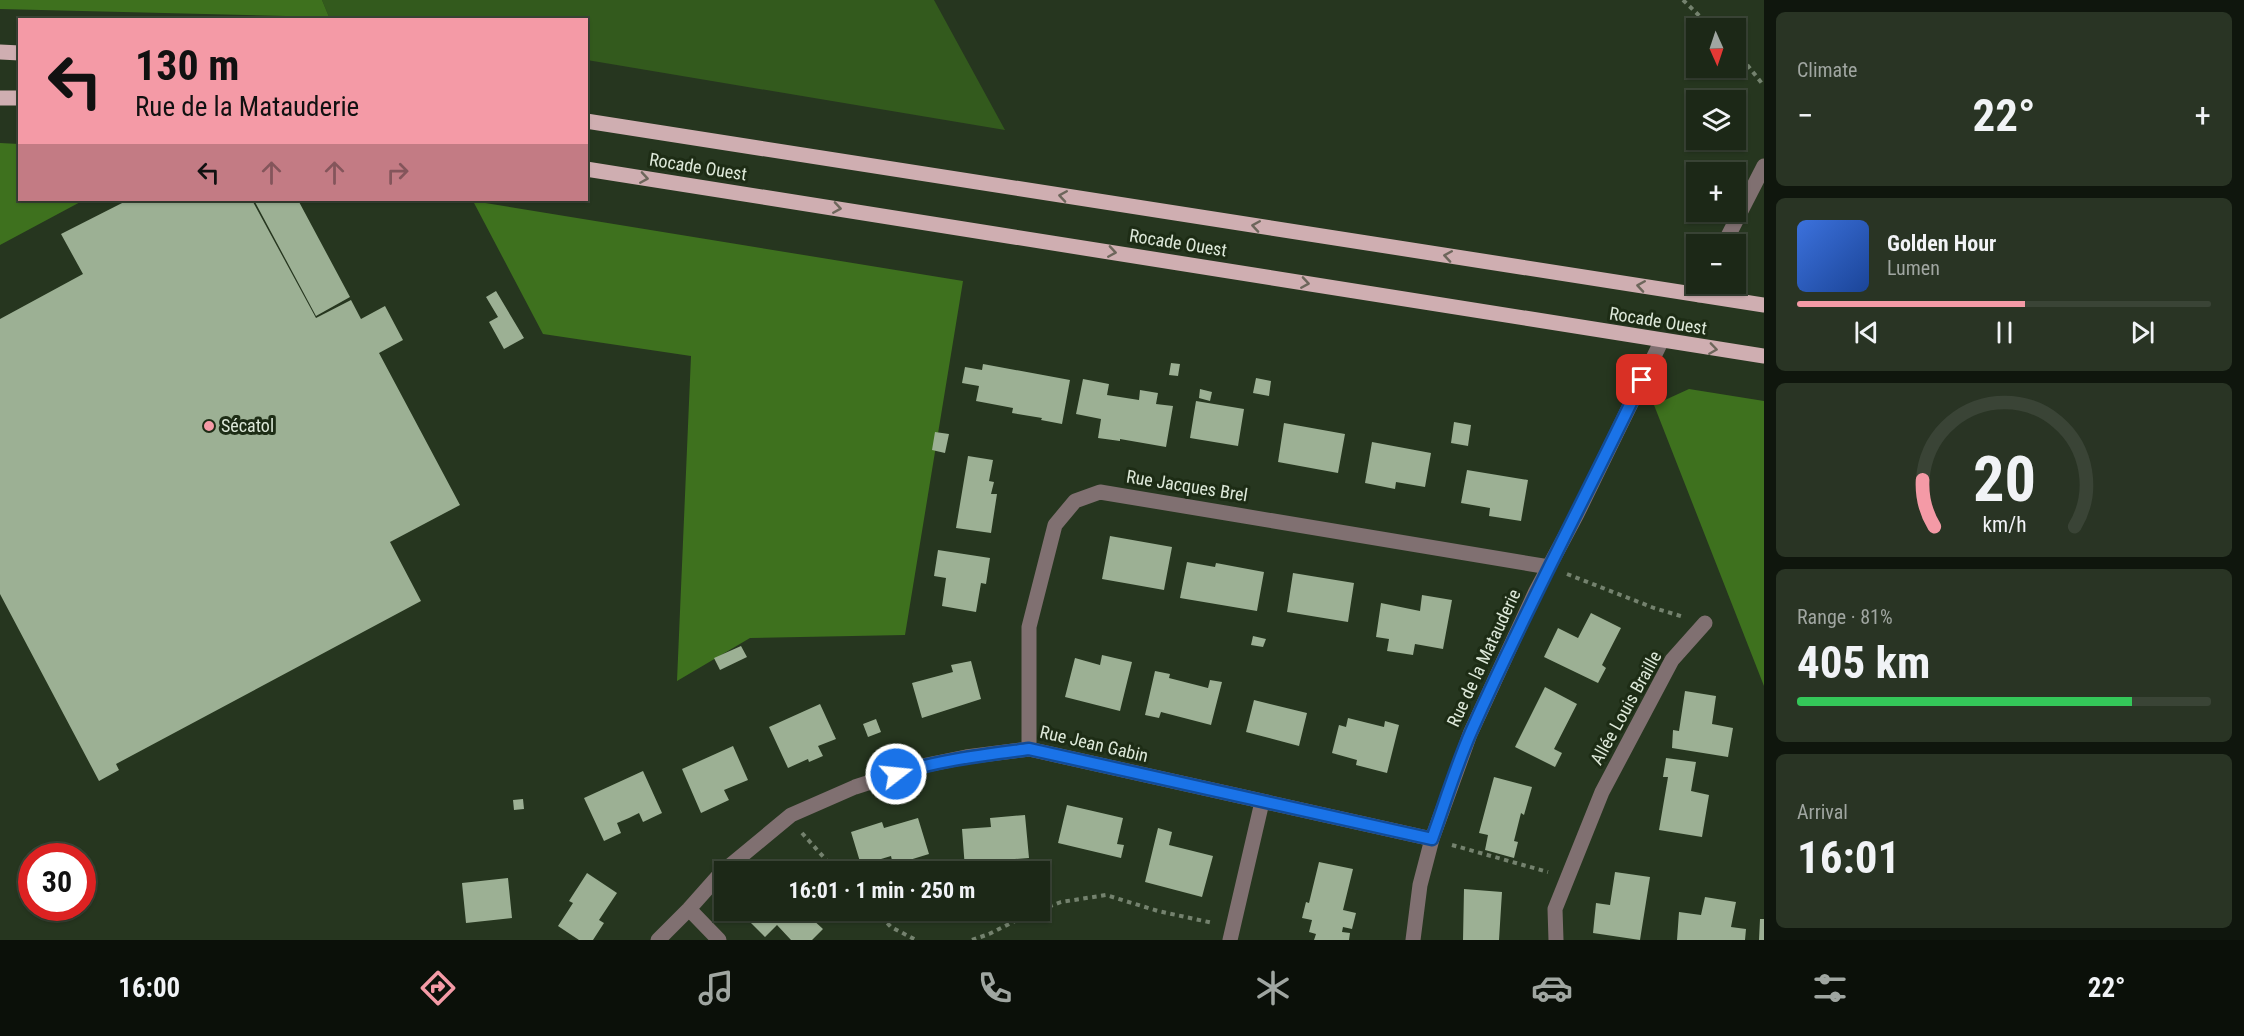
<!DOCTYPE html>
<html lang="en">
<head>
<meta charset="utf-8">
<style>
	body { margin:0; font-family:"Roboto Condensed",sans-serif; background:#293424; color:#f1f3f6; height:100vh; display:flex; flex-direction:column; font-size:22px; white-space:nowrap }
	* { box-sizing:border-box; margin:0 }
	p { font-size:20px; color:#a0a6a1 }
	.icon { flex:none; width:33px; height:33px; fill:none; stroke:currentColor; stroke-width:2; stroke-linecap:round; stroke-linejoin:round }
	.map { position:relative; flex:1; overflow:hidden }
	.side { display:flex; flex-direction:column; gap:12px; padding:12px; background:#0f160d; width:480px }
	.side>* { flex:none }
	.top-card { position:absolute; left:18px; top:18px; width:570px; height:183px; border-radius:0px; box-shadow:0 2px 4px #0004,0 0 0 2px #3a4436; background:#f49aa6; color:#111; overflow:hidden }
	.needle { width:39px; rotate:177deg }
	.tools { position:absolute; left:1686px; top:18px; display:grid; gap:12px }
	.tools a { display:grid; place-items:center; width:60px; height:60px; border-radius:0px; background:#1c2817; box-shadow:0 2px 4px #0004,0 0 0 2px #3a4436; font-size:30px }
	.speed { position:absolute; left:18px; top:843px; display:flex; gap:12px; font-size:30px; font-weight:700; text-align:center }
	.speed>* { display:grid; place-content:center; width:78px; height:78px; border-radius:50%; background:#1c2817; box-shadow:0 2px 4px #0004,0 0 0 2px #3a4436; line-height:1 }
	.speed .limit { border:9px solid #d22; background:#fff; color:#111 }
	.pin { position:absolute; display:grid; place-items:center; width:51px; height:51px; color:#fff; margin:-26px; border-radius:12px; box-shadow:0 3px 9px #0006 }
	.me { position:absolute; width:66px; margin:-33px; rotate:74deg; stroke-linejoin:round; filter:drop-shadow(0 0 4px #0008) }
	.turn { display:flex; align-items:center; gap:21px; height:126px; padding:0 18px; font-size:27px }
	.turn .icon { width:78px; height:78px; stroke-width:2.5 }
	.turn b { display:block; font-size:42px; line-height:51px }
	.lanes { display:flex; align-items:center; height:57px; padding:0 18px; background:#0003; justify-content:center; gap:30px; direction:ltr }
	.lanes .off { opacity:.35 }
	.big { font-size:45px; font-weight:700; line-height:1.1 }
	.side .tile { flex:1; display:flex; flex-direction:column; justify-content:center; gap:9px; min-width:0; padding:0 21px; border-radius:9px; background:#293424 }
	.side .dial { align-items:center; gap:0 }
	.dial svg { height:156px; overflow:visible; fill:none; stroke:#3a4436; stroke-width:7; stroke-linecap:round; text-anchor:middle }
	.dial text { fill:#f1f3f6; stroke:none }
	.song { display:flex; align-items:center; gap:18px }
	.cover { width:72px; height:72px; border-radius:9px; background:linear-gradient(135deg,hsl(220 70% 55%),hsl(220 70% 35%)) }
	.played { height:6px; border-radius:3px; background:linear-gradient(90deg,#f49aa6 55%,#3a4436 55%) }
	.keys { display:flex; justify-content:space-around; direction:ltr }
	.heat { display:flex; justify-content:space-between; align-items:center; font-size:33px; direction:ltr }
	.charge { height:9px; border-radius:4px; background:linear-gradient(90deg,#34c759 81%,#3a4436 0) }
	.trip { position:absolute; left:714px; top:861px; width:336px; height:60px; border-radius:0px; background:#1c2817; box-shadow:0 2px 4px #0004,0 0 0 2px #3a4436; font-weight:700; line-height:60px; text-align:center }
	.menu { display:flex; height:96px; justify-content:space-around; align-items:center; background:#0b1009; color:#a0a6a1 }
	.menu .icon { width:42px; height:42px }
	.menu .active { color:#f49aa6 }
	.menu b { font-size:27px; color:#f1f3f6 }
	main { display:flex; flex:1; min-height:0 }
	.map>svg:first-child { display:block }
</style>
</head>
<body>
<main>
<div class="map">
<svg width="1764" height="940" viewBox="0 0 1764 940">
	<rect width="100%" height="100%" fill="#26361f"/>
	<path fill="#335a1d" d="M322,0H934L1005,130L587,60L586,20L344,19L329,17Z"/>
	<path fill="#3e711e" d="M0,0H322L329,17L0,9Z
		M0,143L19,144L20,200H84L0,245Z
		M473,201L963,281L905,635L750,638L677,681L691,356L543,334Z
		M1689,389L1764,401V686L1654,405Z"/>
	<path fill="#9cb094" d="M128,200H252L316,318L351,300L361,319L385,306L403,340L379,353L460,505L390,542L421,601L116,764L119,770L99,781L0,594V319L83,274L61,234Z
		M260,200H298L350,297L316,316L255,202Z
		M496,291L524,338L504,349L489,322L498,317L486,297Z
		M1171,363L1180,364L1178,376L1169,375Z
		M983,364L1070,380L1062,424L1041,420L1042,418L1012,413L1013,408L976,401L979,386L962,383L965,367L982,370Z
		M1256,378L1271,381L1269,396L1253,393Z
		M1083,379L1109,384L1107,395L1139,400L1140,390L1158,393L1156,404L1173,406L1166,447L1120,439V441L1098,438L1101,419L1076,414Z
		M1200,389L1212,392L1210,401L1199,398Z
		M1196,401L1244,409L1238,446L1190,438Z
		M1454,422L1471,425L1468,446L1451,443Z
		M1284,423L1345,434L1338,473L1278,462Z
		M935,432L949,434L945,453L932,450Z
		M1372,442L1431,453L1425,487L1396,482L1395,489L1365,483Z
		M968,456L993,460L989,481L994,482L991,494H997L991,533L956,528Z
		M1467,470L1528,480L1521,521L1489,516L1490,508L1461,503Z
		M1110,536L1172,547L1164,590L1102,579Z
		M938,550L990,558L986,584L981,583L976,612L942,606L946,578L934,576Z
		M1187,562L1215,567L1216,563L1264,572L1257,611L1180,598Z
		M1293,573L1354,583L1348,622L1287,612Z
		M1422,595L1452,600L1443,649L1415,644L1413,655L1387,651L1389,639L1376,637L1381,603L1420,611Z
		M1591,613L1621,628L1602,665L1606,668L1598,683L1544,657L1558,628L1578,638Z
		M1253,636L1266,639L1263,647L1251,645Z
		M741,646L747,657L720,670L714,658Z
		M1102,655L1132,662L1120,711L1065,697L1075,658L1100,665Z
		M971,661L981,699L922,718L912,683L953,672L951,665Z
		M1155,671L1170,674L1169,678L1208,688L1210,680L1222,682L1211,725L1161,712L1159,718L1145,715Z
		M1545,687L1577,704L1554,749L1562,753L1555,767L1515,747Z
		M1685,691L1716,696L1712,724L1733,728L1728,757L1672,748L1673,730L1679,731Z
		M1254,700L1307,713L1299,746L1246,732Z
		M820,704L836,739L818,746L823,756L809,762L808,759L788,768L769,727Z
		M1348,718L1384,727L1385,721L1399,725L1387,773L1356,765L1357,760L1332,753L1339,725L1346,727Z
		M876,719L881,732L868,737L863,724Z
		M733,746L748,780L724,790L729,800L701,813L682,769Z
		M1666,758L1696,762L1691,791L1709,795L1702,837L1659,830L1668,777H1663Z
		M643,771L662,813L643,822L639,813L629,818L617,823L621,833L604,841L584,798Z
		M1494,777L1532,787L1524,815L1521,813L1514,841L1518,842L1514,858L1485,850L1488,835L1479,833Z
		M523,799L524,809L514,810L513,800Z
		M1067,805L1123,818L1117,844L1124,845L1121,858L1058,843Z
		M1025,815L1029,858L1002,860V865L965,869L962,829L991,827L990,818Z
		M918,818L929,854L893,865L891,856L861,865L851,832L882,822L884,828Z
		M1158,828L1172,832L1169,845L1213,856L1202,897L1145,882Z
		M1319,862L1353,869L1343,910L1356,913L1352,929L1343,927L1342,932L1350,933L1349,940H1314L1316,934L1309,932L1312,920L1302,918L1306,902L1309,903Z
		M1615,872L1650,877L1640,940L1593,933L1596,903L1610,905Z
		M587,873L617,893L599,920L604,923L593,940H579L558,926L573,903L569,901Z
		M508,878L512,918L466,923L462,883Z
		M1464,889L1502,892L1499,940H1463Z
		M1705,897L1736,902L1731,927L1746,929L1745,940H1677L1679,912L1701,915Z
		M752,910H802L801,912L809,920L811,918L823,929L812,940H791L777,925L765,937L745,917Z
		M1760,919H1764V940H1759Z"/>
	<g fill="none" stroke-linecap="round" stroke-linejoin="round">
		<path stroke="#74826e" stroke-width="4" stroke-dasharray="4.5 4.5" stroke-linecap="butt" d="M1683,0L1712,28
			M1736,51L1764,86
			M1567,574L1654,608L1684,617
			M802,833L837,872
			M1452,845L1548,872
			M875,910L891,927L916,940
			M1040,910L1061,902L1106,895L1158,911L1213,923
			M972,940L989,934L1037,910"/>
		<path stroke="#807071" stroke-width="15" d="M1724,244L1764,166
			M1699,295L1705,284
			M1029,749V627L1055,525L1075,501L1100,492L1549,567
			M689,909L719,940
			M658,940L689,909L721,873L791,815L855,787L917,767L966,757L1029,749L1432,839
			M1230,940L1262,802
			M1413,940L1420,885L1432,839L1470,734L1536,591L1577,514L1661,342
			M1556,940L1555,909L1602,792L1672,660L1705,623"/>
		<path stroke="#cfaeb1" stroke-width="15" d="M0,52L20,53
			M0,98H20
			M586,121L1764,305
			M586,169L1764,356"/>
	</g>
	<defs><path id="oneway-chevron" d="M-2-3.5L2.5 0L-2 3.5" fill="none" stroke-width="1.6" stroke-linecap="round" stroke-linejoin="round" transform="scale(1.5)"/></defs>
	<g stroke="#6d665b">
		<use href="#oneway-chevron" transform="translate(644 178) rotate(9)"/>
		<use href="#oneway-chevron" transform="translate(1063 196) rotate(-171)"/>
		<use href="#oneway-chevron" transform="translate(837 208) rotate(9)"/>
		<use href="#oneway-chevron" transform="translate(1256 226) rotate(-171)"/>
		<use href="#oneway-chevron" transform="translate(1112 252) rotate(9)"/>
		<use href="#oneway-chevron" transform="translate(1448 256) rotate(-171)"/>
		<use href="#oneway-chevron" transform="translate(1305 283) rotate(9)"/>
		<use href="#oneway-chevron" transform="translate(1641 286) rotate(-171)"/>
		<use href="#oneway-chevron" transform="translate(1713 349) rotate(8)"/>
	</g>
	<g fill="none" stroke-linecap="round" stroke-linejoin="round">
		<defs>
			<path id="route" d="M896,774C939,760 984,755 1029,749L1432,839C1445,803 1456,766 1471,732C1524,612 1586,497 1642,380"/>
		</defs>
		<use href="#route" stroke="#114b97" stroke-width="15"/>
		<use href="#route" stroke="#1a73e8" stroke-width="10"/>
	</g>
	<circle fill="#f49aa6" stroke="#1d2c15" stroke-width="2" cx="209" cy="426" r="6"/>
	<g text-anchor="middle" stroke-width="6" stroke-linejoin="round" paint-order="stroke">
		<g font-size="18" fill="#dee9da" stroke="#1d2c15">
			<text transform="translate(698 167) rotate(9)" y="6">Rocade Ouest</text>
			<text transform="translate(1178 243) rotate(9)" y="6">Rocade Ouest</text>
			<text transform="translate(1658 321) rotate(9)" y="6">Rocade Ouest</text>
			<text transform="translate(1187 486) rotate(9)" y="6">Rue Jacques Brel</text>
			<text transform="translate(1484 658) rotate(-65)" y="6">Rue de la Matauderie</text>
			<text transform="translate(1626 708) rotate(-61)" y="6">Allée Louis Braille</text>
			<text transform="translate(1094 744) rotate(13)" y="6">Rue Jean Gabin</text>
		</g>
		<g font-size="18" fill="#dee9da" stroke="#1d2c15" text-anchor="start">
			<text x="221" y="432">Sécatol</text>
		</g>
	</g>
</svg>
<div class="tools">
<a><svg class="needle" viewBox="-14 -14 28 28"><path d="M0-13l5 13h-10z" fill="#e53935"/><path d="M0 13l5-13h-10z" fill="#a0a6a1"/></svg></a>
<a><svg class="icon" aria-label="layers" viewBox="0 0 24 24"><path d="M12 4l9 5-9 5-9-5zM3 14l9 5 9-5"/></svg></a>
<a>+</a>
<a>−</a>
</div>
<div class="speed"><div class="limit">30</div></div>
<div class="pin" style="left:1642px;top:380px;background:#d93025"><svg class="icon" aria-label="arrive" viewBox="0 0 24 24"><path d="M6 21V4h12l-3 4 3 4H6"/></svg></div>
<svg class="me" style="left:896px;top:774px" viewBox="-20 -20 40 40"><circle r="17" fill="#1a73e8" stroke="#fff" stroke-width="3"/><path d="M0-11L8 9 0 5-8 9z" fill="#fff"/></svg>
<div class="trip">16:01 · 1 min · 250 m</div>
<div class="top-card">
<div class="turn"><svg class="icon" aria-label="left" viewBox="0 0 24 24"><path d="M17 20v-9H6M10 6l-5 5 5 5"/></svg><div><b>130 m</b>Rue de la Matauderie</div></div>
<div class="lanes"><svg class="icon" aria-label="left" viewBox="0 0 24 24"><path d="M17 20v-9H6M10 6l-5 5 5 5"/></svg><svg class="icon off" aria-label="ahead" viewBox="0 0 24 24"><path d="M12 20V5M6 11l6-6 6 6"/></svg><svg class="icon off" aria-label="ahead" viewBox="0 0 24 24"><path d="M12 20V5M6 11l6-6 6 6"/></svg><svg class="icon off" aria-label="right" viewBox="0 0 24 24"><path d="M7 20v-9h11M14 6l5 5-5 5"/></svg></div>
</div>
</div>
<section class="side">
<div class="tile"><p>Climate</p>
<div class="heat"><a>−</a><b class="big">22°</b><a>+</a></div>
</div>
<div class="tile">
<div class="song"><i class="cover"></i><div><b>Golden Hour</b><p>Lumen</p></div></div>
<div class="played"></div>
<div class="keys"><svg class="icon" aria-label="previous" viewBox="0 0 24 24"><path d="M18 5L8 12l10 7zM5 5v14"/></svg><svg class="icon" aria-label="pause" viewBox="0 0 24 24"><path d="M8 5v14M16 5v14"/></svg><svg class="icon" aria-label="next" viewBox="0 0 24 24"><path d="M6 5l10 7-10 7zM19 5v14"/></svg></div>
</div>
<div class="tile dial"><svg viewBox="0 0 100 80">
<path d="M14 69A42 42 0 1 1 86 69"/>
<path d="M14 69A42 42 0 0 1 8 45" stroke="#f49aa6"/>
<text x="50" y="56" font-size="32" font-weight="700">20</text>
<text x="50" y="72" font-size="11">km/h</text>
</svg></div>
<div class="tile"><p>Range · 81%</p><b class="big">405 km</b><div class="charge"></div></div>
<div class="tile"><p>Arrival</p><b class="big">16:01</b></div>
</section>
</main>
<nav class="menu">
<b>16:00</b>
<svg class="icon active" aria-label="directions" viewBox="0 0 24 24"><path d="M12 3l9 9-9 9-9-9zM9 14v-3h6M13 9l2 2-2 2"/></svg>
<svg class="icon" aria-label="music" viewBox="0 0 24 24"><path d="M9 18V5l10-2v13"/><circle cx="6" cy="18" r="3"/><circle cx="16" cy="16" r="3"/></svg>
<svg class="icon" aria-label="phone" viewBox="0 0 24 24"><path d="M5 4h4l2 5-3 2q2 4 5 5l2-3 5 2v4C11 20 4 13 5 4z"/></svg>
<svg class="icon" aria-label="climate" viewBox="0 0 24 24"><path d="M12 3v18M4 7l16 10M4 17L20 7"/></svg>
<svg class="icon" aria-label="car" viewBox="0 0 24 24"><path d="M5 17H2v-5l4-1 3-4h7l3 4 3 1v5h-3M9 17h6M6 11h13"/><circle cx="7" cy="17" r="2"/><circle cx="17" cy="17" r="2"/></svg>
<svg class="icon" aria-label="filters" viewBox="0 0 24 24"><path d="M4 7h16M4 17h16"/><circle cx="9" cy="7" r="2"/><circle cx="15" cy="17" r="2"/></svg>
<b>22°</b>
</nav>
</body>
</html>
